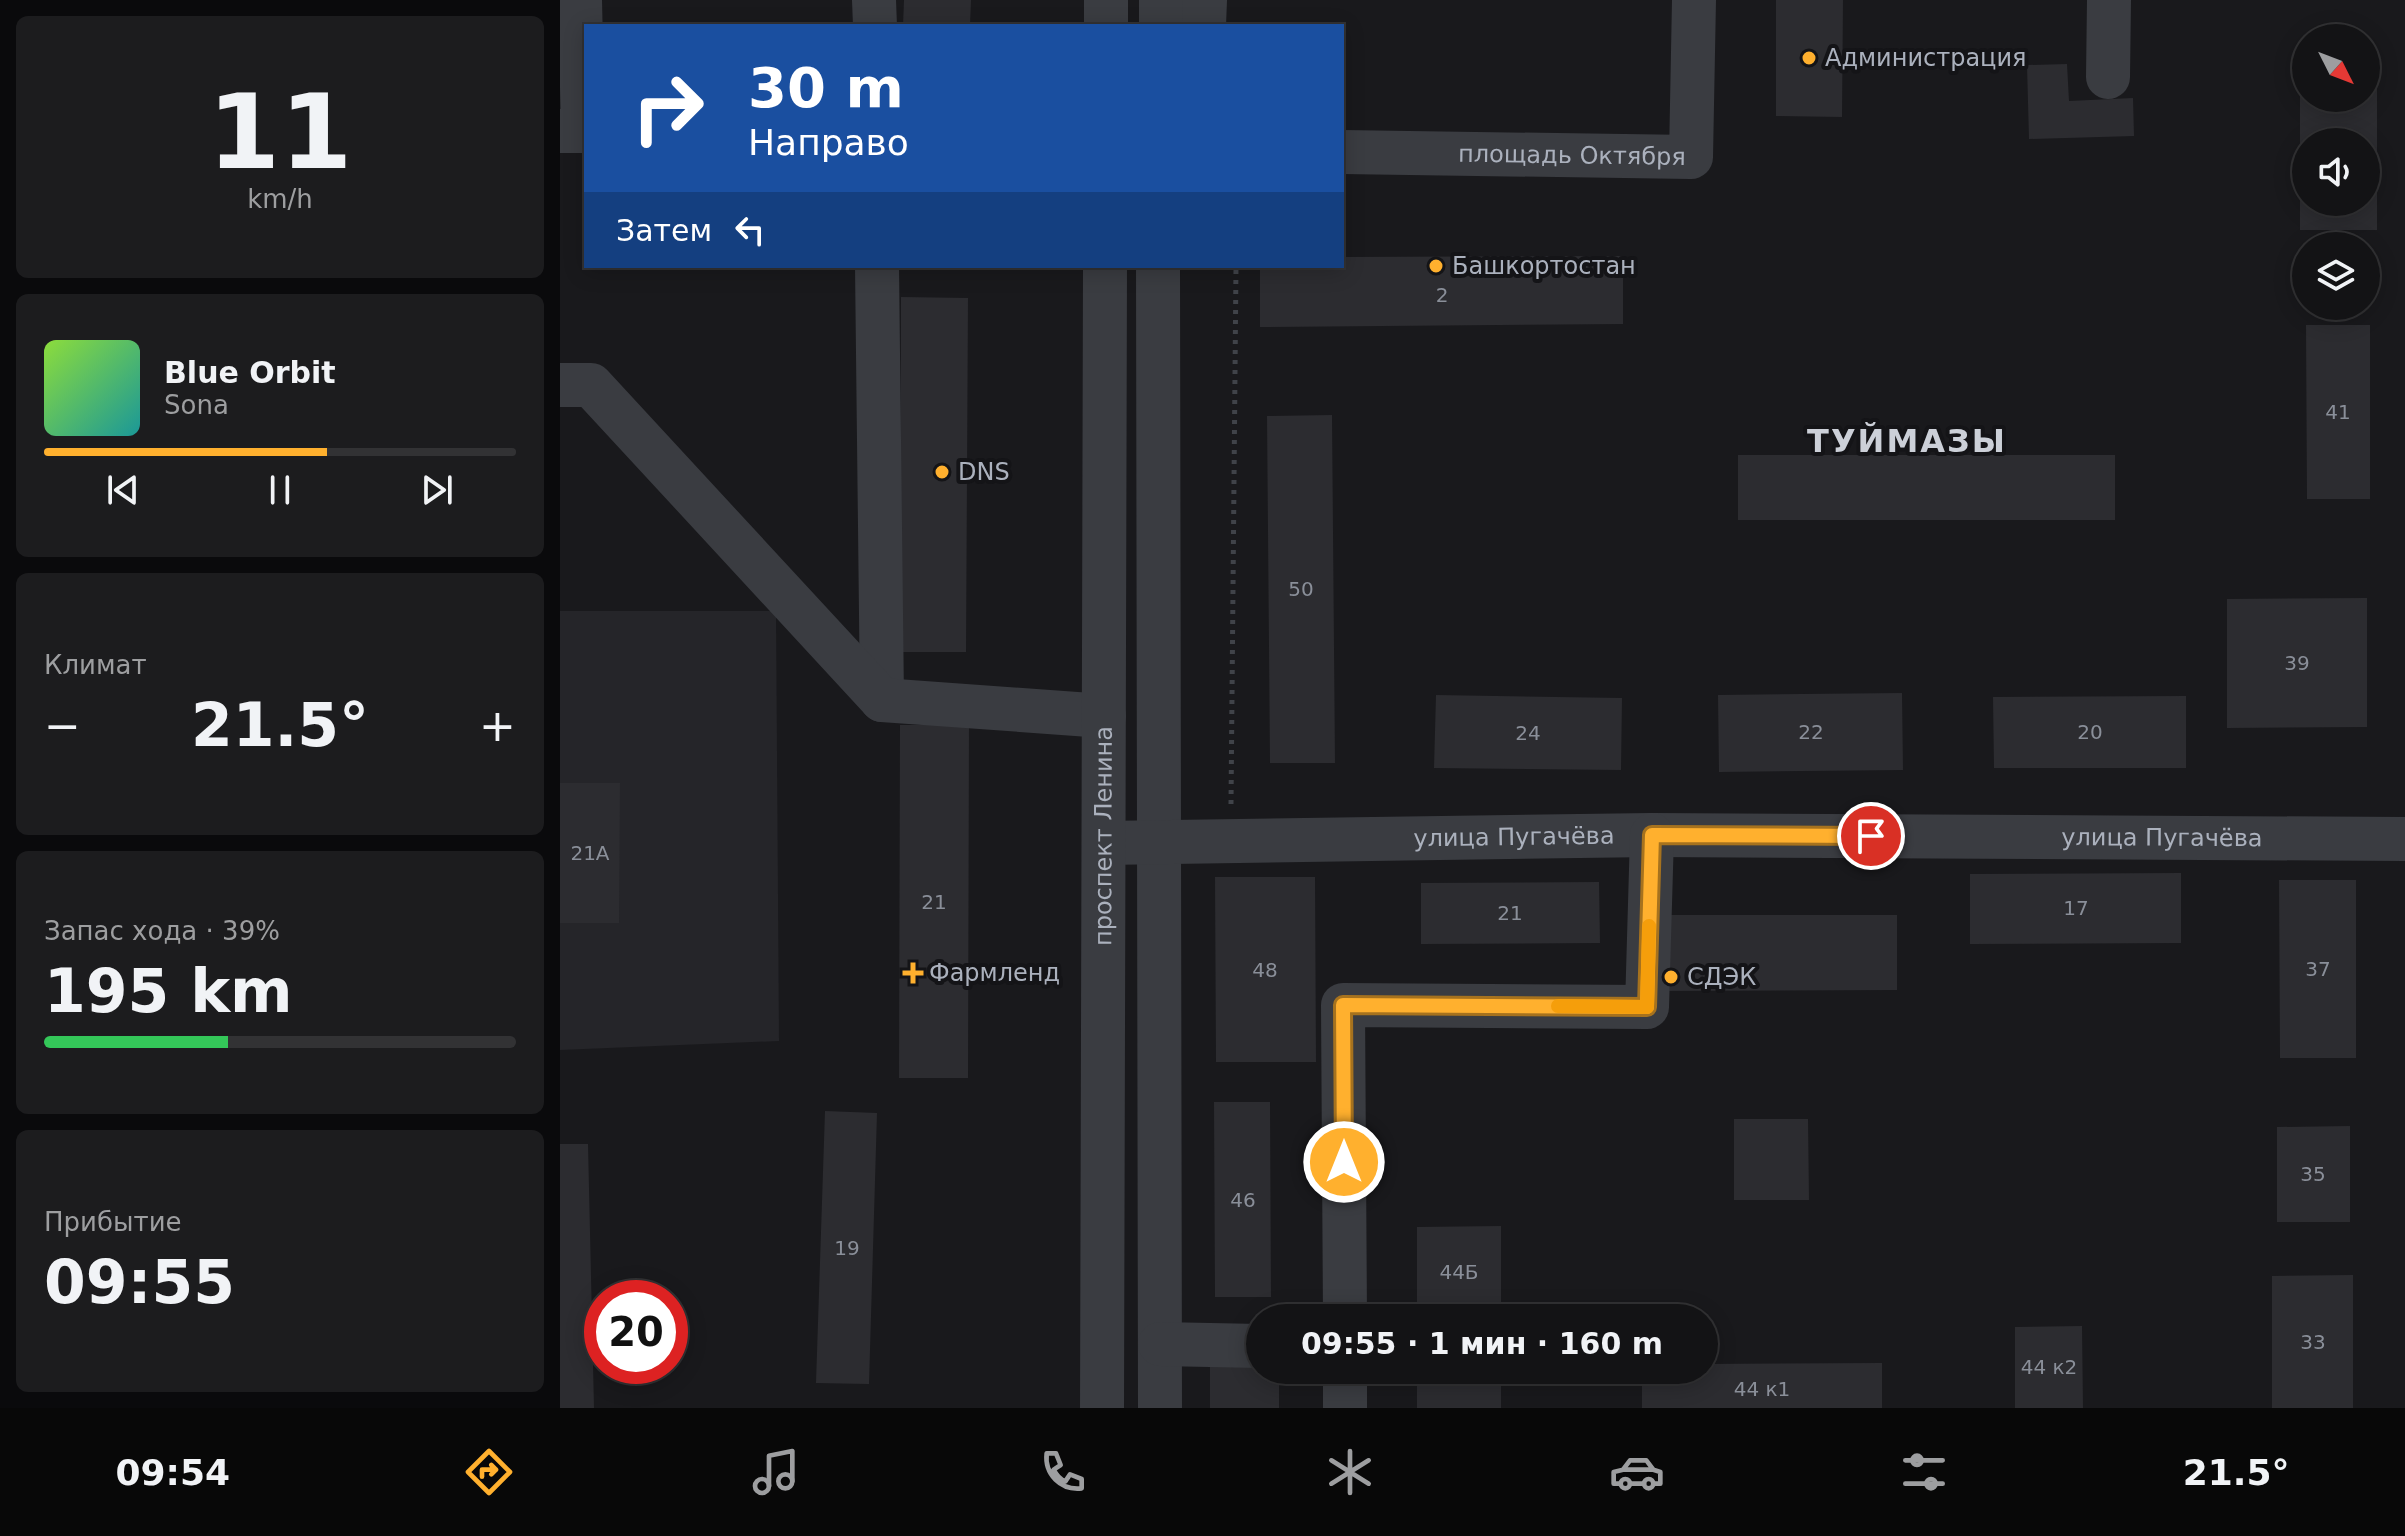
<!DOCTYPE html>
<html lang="ru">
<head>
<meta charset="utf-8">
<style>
	body { margin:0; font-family:"DejaVu Sans",sans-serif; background:#1c1c1e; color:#f1f3f6; height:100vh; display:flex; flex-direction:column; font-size:30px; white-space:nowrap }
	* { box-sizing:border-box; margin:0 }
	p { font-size:26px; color:#9d9ea0 }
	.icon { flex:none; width:44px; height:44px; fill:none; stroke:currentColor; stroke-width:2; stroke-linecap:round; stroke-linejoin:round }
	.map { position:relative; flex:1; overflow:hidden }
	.drawer { display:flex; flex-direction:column; gap:16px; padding:16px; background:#0a0a0c; width:560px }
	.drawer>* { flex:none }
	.hud { position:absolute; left:24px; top:24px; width:760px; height:244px; border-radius:0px; box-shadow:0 4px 20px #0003,0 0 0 2px #323234; background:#1a4fa0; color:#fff; overflow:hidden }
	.needle { width:52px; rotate:132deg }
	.fabs { position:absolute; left:1732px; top:24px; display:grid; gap:16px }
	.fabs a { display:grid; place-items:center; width:88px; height:88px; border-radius:50%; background:#131315; box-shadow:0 4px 20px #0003,0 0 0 2px #323234; font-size:40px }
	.speed { position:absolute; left:24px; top:1280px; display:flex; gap:16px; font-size:40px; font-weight:700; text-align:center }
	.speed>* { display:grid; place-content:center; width:104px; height:104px; border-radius:50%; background:#131315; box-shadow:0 4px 20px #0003,0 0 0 2px #323234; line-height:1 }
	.speed .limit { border:12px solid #d22; background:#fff; color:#111 }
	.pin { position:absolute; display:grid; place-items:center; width:68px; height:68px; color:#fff; margin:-34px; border:4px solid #fff; border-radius:50%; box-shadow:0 2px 8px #0007 }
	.me { position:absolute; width:88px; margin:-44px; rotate:0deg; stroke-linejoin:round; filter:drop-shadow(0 0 6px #0008) }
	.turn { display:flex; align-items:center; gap:28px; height:168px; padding:0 32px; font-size:36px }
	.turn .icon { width:104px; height:104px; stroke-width:2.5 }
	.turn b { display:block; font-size:56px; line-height:68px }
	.then { display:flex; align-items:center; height:76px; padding:0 32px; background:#0003; gap:16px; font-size:30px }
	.big { font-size:60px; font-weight:600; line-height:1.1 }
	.drawer .tile { flex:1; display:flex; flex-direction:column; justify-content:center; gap:12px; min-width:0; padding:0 28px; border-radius:12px; background:#1c1c1e }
	.drawer .dial { align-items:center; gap:0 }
	.dial b { font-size:104px; line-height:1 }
	.song { display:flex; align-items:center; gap:24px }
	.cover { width:96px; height:96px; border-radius:12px; background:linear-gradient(135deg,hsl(90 70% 55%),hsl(180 70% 35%)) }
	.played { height:8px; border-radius:4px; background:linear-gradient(90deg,#ffb02e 60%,#323234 60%) }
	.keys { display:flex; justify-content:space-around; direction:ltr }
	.heat { display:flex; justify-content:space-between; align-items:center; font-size:44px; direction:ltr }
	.charge { height:12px; border-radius:6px; background:linear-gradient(90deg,#34c759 39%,#323234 0) }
	.trip { position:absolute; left:686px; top:1304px; width:472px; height:80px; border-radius:40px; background:#131315; box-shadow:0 4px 20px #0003,0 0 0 2px #323234; font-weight:600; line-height:80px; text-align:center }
	.tabs { display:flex; height:128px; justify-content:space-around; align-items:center; background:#080808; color:#9d9ea0 }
	.tabs .icon { width:56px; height:56px }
	.tabs .current { color:#ffb02e }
	.tabs b { font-size:36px; color:#f1f3f6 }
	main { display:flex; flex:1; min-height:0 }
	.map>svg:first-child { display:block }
</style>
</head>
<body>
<main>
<section class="drawer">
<div class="tile dial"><b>11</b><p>km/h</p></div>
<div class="tile">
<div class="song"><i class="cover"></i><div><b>Blue Orbit</b><p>Sona</p></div></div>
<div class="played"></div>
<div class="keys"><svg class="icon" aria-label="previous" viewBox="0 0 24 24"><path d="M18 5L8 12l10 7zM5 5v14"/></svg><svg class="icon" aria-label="pause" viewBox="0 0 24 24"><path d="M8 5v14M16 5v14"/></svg><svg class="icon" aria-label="next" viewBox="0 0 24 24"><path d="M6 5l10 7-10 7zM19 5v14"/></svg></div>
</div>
<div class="tile"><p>Климат</p>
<div class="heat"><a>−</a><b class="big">21.5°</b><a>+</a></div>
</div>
<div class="tile"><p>Запас хода · 39%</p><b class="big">195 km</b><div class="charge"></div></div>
<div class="tile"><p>Прибытие</p><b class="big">09:55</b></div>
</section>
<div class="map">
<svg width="1845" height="1408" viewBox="0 0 1845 1408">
	<rect width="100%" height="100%" fill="#19191c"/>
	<path fill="#252529" d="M0,611H216L219,1041L0,1050Z"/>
	<path fill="#2c2c30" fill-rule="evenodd" d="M344,0H411L410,26H343Z
		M1216,0H1283L1282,117L1216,116Z
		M1507,64L1509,101L1573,98L1574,136L1469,139L1467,65Z
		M1740,66H1746V98H1806V66H1817V230H1740ZM1746,142H1806V202H1746Z
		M1063,256V324L700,327V266H782V257Z
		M358,266H405V269H358Z
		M341,297L408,298L406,652H340Z
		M1746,325H1810V499H1747Z
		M772,415L775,763H710L707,416Z
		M1178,455H1555V520H1178Z
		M1807,598V727L1667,728V599Z
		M1342,693L1343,770L1159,772L1158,695Z
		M876,695L1062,698L1061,770L874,768Z
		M1626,696V768H1434L1433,697Z
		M340,725H409L408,1078H339Z
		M0,783H60L59,923H0Z
		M1621,873V943L1410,944V874Z
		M655,877H755L756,1062H656Z
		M1719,880H1796V1058H1720Z
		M1039,882L1040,943L861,944V883Z
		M1100,915H1337V990L1100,991Z
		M654,1102H710L711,1297H655Z
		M265,1111L317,1113L309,1384L256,1383Z
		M1174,1119H1248L1249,1200H1174Z
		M1790,1126V1222H1717V1127Z
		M0,1144H28L34,1408H0Z
		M941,1226V1318H857V1227Z
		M1793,1275V1408H1712V1276Z
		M1522,1326L1523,1408H1455V1327Z
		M1322,1363V1408H1082V1370H1144V1364Z
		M650,1365H700V1370H719V1408H650Z
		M857,1370H941V1408H857Z"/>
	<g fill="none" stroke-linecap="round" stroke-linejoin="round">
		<path stroke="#404349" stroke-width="5" stroke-dasharray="4 6" stroke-linecap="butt" d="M671,804L676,266"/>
		<g stroke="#3a3c41" stroke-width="44">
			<path d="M314,0L315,26"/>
			<path d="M546,26V0"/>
			<path d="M601,26V0"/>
			<path d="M644,26L645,0"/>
			<path d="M1548,77L1549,0"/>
			<path d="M0,131H23L20,0"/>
			<path id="s1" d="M782,152L1131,157L1134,0"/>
			<path d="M317,266L322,700"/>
			<path d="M598,266L600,1408"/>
			<path d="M0,385H31L322,700L544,716"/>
			<path id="s2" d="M544,843L1092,835L1845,839"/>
			<path d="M785,1318L783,1005L1087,1007L1092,835"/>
			<path d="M600,1344L700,1346"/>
			<path d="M785,1370V1408"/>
			<path id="s3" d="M542,1408L545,266"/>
		</g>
	</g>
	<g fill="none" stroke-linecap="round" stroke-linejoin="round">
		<defs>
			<path id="route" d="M784,1162L783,1005L1087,1007L1092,835L1311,836"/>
		</defs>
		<use href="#route" stroke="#a6721e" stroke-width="20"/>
		<use href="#route" stroke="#ffb02e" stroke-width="14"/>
		<path stroke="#f59e0b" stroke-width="14" d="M998,1006L1087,1007L1089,926"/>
	</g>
	<g fill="#ffb02e" stroke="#141417" stroke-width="3">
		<circle cx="1249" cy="58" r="8"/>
		<circle cx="876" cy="266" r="8"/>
		<circle cx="382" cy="472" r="8"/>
		<path d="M349 961h8v8h8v8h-8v8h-8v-8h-8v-8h8z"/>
		<circle cx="1111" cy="977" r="8"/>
	</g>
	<g text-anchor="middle" stroke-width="8" stroke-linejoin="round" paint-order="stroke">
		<g font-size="20" fill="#8a8f99">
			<text x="882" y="302">2</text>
			<text x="1778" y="419">41</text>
			<text x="741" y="596">50</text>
			<text x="1737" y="670">39</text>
			<text x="1251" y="739">22</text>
			<text x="1530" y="739">20</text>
			<text x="968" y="740">24</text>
			<text x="30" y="860">21А</text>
			<text x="374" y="909">21</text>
			<text x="1516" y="915">17</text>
			<text x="950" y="920">21</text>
			<text x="1758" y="976">37</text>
			<text x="705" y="977">48</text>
			<text x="1753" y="1181">35</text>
			<text x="683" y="1207">46</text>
			<text x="287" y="1255">19</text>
			<text x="899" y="1279">44Б</text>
			<text x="1753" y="1349">33</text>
			<text x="1489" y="1374">44 к2</text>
			<text x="1202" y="1396">44 к1</text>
		</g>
		<g font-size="24" fill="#abb1bd" stroke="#141417" text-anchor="start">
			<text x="1265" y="66">Администрация</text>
			<text x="892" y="274">Башкортостан</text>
			<text x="398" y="480">DNS</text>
			<text x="369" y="981">Фармленд</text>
			<text x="1127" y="985">СДЭК</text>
		</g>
		<g font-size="24" fill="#abb1bd" stroke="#141417">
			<text dy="8" stroke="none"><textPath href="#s1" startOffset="230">площадь Октября</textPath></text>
			<text dy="8" stroke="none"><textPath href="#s3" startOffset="572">проспект Ленина</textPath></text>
			<text dy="8" stroke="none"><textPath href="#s2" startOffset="410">улица Пугачёва</textPath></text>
			<text dy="8" stroke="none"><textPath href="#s2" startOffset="1058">улица Пугачёва</textPath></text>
		</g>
		<g font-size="32" font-weight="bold" letter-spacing="2" fill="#ccd0d8" stroke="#141417">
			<text x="1347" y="452">ТУЙМАЗЫ</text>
		</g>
	</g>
</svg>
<div class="fabs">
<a><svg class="needle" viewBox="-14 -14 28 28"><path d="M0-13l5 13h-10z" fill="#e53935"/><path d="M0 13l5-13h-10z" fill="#9d9ea0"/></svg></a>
<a><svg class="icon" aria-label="sound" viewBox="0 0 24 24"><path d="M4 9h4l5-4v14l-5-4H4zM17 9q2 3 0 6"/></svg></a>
<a><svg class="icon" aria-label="layers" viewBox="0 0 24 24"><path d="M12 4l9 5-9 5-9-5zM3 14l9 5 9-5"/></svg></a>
</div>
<div class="speed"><div class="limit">20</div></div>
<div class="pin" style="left:1311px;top:836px;background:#d93025"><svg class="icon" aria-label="arrive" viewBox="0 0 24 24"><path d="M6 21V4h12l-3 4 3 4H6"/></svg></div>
<svg class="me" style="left:784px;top:1162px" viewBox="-20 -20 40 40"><circle r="17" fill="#ffb02e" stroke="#fff" stroke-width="3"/><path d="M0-11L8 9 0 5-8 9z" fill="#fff"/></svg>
<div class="trip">09:55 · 1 мин · 160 m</div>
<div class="hud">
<div class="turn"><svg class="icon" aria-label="right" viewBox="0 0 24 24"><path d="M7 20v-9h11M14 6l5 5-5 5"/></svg><div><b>30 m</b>Направо</div></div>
<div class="then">Затем<svg class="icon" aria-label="left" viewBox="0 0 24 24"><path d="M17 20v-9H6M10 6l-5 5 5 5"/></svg></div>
</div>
</div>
</main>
<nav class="tabs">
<b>09:54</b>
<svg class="icon current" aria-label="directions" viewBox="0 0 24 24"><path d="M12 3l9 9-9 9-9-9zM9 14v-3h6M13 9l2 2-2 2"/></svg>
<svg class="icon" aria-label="music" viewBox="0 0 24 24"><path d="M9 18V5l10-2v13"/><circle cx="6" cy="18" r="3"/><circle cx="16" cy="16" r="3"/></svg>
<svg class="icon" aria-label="phone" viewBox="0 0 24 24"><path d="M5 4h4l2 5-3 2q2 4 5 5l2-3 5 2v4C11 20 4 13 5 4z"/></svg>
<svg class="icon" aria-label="climate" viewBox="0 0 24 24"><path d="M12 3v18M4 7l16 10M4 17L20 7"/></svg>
<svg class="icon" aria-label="car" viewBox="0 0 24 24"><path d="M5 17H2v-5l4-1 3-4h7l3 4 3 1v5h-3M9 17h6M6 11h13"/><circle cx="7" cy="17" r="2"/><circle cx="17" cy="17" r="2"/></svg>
<svg class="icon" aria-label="filters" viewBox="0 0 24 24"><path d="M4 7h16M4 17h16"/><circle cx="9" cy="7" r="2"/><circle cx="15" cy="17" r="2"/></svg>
<b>21.5°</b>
</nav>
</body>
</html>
